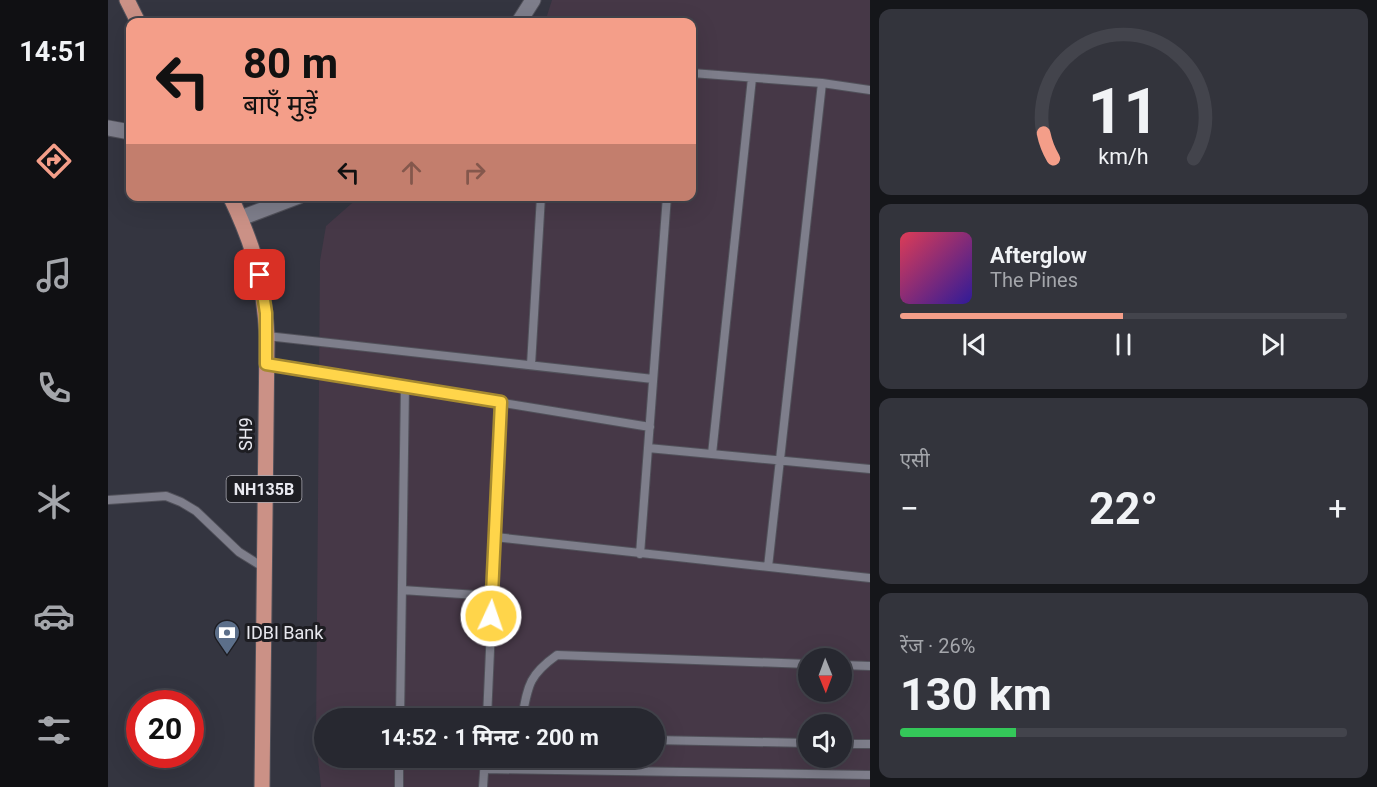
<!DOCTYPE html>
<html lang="hi">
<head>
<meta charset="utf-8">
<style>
	body { margin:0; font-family:Roboto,"Noto Sans Devanagari",sans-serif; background:#33343c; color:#f1f3f6; height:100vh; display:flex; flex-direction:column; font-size:22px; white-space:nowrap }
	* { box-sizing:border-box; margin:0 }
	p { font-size:20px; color:#a4a6ab }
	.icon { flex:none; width:33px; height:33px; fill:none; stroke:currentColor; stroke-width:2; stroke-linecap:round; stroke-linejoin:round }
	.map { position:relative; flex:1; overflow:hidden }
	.drawer { display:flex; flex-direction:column; gap:9px; padding:9px; background:#15161a; width:507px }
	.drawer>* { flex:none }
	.guide { position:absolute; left:18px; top:18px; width:570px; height:183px; border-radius:12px; box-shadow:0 6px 24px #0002,0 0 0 2px #43444c; background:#f49e89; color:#111; overflow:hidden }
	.needle { width:39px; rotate:179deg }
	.tools { position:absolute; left:690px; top:648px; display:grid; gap:12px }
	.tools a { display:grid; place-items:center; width:54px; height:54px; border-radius:50%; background:#272830; box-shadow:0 6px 24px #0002,0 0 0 2px #43444c; font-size:30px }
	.speed { position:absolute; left:18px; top:690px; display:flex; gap:12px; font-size:30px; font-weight:700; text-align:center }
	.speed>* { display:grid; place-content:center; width:78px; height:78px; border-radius:50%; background:#272830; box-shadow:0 6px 24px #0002,0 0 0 2px #43444c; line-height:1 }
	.speed .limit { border:9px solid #d22; background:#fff; color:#111 }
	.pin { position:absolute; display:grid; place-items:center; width:51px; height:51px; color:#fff; margin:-26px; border-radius:12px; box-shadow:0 3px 9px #0006 }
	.me { position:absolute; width:66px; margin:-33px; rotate:3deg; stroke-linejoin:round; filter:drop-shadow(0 0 4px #0008) }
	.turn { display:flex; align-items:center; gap:21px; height:126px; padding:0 18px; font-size:27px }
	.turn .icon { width:78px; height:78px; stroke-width:2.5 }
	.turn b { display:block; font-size:42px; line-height:51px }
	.lanes { display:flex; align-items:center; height:57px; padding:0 18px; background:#0003; justify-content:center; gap:30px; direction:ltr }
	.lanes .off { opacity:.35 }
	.big { font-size:45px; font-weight:700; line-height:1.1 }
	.drawer .card { flex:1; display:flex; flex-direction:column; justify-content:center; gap:9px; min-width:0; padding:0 21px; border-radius:12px; background:#33343c }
	.drawer .dial { align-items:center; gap:0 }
	.dial svg { height:156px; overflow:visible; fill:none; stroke:#43444c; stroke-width:7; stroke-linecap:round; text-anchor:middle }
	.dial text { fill:#f1f3f6; stroke:none }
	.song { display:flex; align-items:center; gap:18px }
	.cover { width:72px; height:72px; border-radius:9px; background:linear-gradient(135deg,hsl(350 70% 55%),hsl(250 70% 35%)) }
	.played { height:6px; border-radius:3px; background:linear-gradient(90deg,#f49e89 50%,#43444c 50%) }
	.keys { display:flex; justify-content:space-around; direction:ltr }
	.heat { display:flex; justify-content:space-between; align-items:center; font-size:33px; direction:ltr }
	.charge { height:9px; border-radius:4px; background:linear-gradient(90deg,#34c759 26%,#43444c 0) }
	.trip { position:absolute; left:206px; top:708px; width:351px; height:60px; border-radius:30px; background:#272830; box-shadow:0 6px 24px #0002,0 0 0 2px #43444c; font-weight:700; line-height:60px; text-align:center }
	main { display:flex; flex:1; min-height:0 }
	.dock { display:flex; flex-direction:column; width:108px; justify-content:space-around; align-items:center; background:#101013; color:#a4a6ab }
	.dock .icon { width:42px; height:42px }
	.dock .active { color:#f49e89 }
	.dock b { font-size:27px; color:#f1f3f6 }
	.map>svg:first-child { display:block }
</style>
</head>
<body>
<main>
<nav class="dock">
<b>14:51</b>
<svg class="icon active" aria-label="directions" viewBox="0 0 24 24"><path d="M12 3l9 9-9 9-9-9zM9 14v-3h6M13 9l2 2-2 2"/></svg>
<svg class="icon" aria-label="music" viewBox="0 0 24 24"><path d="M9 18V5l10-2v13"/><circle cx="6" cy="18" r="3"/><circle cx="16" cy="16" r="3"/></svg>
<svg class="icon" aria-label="phone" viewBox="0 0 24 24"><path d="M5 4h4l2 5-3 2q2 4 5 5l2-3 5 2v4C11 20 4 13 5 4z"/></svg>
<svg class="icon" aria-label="climate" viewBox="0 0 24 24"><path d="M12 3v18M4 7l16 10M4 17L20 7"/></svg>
<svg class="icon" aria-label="car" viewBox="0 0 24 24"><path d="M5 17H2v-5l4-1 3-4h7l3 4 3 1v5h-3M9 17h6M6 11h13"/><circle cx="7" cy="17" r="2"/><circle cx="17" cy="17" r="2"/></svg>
<svg class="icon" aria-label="filters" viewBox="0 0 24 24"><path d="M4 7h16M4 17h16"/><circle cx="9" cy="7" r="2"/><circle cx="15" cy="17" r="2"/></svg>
</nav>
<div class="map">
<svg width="762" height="787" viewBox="0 0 762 787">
	<rect width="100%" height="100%" fill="#343540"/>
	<path fill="#463847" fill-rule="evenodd" d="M444,0H762V787H213L208,739L212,261L218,226L251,197L584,196V22H437ZM700,658H734V692H700ZM216,718H546V758H216ZM700,724H734V758H700Z"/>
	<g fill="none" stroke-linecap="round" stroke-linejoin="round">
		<defs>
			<path id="lane" d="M584,73L714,83L762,90
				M159,336L545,379
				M158,364L542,427
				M423,365L433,196
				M540,448L762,469
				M604,454L644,78
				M0,500L58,496L73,502L88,511L131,552L155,567
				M387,537L762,578
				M532,554L559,196
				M660,567L714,83
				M294,590L384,596
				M734,665L762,666
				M292,718L297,386
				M379,718L393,402
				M414,718C420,685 421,675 449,655L700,664
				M546,740L700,743
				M734,744H762
				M376,769L762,775
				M291,787V758
				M375,787L377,758"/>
			<path id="street" d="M411,22L425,0
				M0,128L22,132
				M133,218L191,196"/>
			<path id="primary" d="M19,0L30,22
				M122,196C147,248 155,279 159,336L154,787"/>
		</defs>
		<use href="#lane" stroke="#51515a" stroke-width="10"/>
		<use href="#street" stroke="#51515a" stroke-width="17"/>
		<use href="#primary" stroke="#51515a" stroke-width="17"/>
		<use href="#lane" stroke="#7e7e8b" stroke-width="8"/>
		<use href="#street" stroke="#7e7e8b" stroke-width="15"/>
		<use href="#primary" stroke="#cb9186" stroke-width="15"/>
	</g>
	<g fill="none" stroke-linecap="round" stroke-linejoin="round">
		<defs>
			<path id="route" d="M152,275L158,313V364L393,402L383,616"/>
		</defs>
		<use href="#route" stroke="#a68a30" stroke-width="15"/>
		<use href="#route" stroke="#ffd54a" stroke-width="10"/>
	</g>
	<defs>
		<symbol id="bank-pin" viewBox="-11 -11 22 30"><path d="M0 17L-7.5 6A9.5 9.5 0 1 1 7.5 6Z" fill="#5c6f8a" stroke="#1d1d22"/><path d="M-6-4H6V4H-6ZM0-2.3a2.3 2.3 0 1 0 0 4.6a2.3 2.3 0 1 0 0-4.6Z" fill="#fff"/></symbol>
	</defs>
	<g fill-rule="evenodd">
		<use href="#bank-pin" x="104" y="618" width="30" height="40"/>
	</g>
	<g text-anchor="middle" stroke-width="6" stroke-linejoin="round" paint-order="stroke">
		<rect fill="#1d1d22" stroke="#ababb2" stroke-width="1.5" x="118.5" y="476" width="75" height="26" rx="4.5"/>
		<g font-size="16" font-weight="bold" fill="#e8e8ef">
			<text x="156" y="495">NH135B</text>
		</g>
		<g font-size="18" fill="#e8e8ef" stroke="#1d1d22">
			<text transform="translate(138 434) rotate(-89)" y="6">SH9</text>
		</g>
		<g font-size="18" fill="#e8e8ef" stroke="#1d1d22" text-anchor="start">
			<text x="138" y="639">IDBI Bank</text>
		</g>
	</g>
</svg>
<div class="tools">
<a><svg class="needle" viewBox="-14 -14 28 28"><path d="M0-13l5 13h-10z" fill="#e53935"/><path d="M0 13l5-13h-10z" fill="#a4a6ab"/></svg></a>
<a><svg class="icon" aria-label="sound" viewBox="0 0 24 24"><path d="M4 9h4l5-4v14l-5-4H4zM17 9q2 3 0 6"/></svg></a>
</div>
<div class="speed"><div class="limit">20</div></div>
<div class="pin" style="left:152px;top:275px;background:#d93025"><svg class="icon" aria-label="arrive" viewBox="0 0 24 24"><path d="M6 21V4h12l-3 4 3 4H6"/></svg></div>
<svg class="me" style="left:383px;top:616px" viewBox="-20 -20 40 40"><circle r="17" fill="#ffd54a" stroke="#fff" stroke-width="3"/><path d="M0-11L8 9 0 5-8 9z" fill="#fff"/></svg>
<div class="trip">14:52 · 1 मिनट · 200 m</div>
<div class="guide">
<div class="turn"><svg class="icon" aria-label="left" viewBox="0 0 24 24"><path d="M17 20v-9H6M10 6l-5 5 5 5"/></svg><div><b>80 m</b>बाएँ मुड़ें</div></div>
<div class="lanes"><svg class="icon" aria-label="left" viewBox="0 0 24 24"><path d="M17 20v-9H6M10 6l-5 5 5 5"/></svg><svg class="icon off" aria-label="ahead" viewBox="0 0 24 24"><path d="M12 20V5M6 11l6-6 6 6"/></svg><svg class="icon off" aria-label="right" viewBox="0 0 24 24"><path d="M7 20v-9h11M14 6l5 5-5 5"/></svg></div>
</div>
</div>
<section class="drawer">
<div class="card dial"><svg viewBox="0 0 100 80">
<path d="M14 69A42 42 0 1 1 86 69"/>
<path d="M14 69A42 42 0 0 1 9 56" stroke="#f49e89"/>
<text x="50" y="56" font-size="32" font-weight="700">11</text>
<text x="50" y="72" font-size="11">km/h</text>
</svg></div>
<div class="card">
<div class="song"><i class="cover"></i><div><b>Afterglow</b><p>The Pines</p></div></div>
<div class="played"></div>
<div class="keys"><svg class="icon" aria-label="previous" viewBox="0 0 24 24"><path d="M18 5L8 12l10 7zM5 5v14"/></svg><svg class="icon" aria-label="pause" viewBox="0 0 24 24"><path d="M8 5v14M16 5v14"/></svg><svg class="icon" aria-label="next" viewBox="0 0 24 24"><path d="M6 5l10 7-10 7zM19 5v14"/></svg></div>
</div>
<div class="card"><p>एसी</p>
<div class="heat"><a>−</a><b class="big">22°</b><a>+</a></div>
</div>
<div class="card"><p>रेंज · 26%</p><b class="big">130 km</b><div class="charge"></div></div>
</section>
</main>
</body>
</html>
